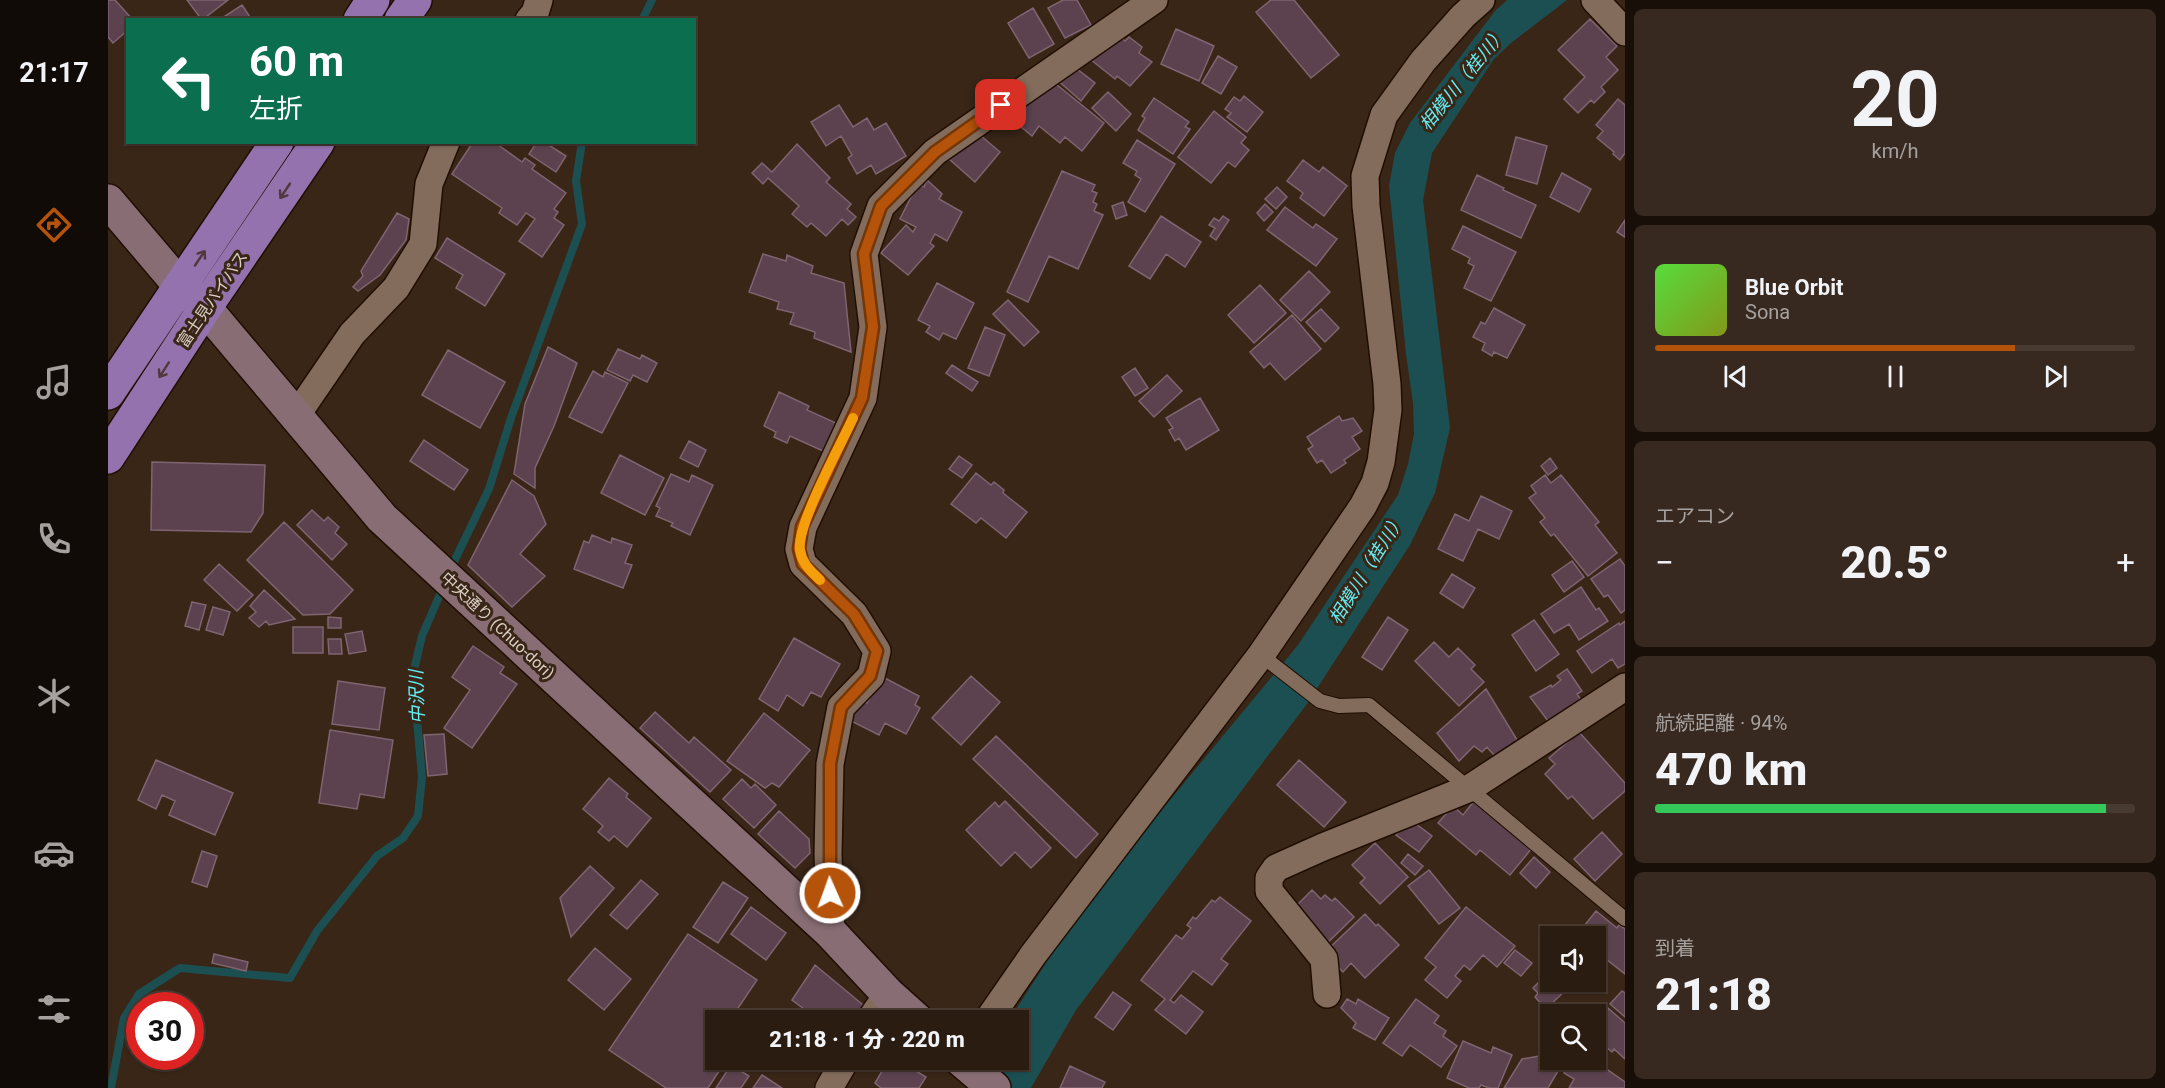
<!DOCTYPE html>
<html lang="ja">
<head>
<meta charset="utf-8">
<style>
	body { margin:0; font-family:Roboto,"Noto Sans JP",sans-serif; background:#37291f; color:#f1f3f6; height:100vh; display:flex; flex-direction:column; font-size:22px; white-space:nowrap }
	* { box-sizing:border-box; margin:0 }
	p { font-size:20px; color:#a6a19f }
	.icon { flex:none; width:33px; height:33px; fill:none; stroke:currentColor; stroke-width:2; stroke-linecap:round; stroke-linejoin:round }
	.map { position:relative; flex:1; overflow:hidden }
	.details { display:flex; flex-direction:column; gap:9px; padding:9px; background:#180f09; width:540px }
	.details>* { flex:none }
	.top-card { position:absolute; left:18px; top:18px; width:570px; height:126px; border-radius:0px; box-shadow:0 2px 4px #0004,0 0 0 2px #473a31; background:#0b6e4f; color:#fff; overflow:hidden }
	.fabs { position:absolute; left:1432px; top:926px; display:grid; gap:12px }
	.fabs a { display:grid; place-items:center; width:66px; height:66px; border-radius:0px; background:#2b1c11; box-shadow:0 2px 4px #0004,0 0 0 2px #473a31; font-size:30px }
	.speed { position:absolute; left:18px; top:992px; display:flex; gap:12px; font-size:30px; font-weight:700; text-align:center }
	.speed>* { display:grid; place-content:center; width:78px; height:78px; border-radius:50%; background:#2b1c11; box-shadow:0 2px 4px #0004,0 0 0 2px #473a31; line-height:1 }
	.speed .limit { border:9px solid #d22; background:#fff; color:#111 }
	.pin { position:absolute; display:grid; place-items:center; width:51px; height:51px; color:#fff; margin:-26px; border-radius:12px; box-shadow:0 3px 9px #0006 }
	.me { position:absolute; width:66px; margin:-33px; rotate:358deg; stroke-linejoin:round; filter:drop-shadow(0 0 4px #0008) }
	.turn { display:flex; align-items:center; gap:21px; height:126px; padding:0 24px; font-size:27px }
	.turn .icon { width:78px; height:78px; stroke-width:2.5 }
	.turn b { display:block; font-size:42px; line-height:51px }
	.big { font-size:45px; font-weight:800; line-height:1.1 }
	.details .card { flex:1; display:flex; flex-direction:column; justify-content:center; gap:9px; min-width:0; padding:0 21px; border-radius:9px; background:#37291f }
	.details .dial { align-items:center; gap:0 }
	.dial b { font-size:78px; line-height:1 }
	.song { display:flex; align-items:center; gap:18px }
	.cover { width:72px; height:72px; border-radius:9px; background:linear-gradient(135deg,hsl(110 70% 55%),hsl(70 70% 35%)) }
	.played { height:6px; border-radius:3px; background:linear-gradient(90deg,#b45309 75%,#473a31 75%) }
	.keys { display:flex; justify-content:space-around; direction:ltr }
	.heat { display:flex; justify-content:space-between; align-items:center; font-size:33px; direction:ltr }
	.charge { height:9px; border-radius:4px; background:linear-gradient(90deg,#34c759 94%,#473a31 0) }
	.trip { position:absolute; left:597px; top:1010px; width:324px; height:60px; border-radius:0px; background:#2b1c11; box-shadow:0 2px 4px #0004,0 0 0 2px #473a31; font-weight:800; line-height:60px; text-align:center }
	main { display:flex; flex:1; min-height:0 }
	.tabs { display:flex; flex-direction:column; width:108px; justify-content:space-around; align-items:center; background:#110b07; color:#a6a19f }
	.tabs .icon { width:42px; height:42px }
	.tabs .active { color:#b45309 }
	.tabs b { font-size:27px; color:#f1f3f6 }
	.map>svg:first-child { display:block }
</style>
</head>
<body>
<main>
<nav class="tabs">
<b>21:17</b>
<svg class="icon active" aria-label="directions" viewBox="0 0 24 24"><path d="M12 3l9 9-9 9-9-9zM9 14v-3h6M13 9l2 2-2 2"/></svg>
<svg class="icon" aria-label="music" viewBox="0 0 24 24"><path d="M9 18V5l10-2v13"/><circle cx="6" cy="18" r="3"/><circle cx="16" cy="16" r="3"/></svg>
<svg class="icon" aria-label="phone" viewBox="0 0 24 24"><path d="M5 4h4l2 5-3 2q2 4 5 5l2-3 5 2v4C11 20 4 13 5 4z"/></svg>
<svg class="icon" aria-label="climate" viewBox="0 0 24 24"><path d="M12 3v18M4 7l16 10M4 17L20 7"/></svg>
<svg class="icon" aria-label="car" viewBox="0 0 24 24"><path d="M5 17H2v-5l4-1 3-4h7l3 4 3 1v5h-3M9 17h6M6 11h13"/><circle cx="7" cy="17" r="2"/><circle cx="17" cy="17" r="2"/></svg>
<svg class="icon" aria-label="filters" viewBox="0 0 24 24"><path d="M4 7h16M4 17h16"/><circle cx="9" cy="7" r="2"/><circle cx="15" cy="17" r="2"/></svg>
</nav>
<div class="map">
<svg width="1517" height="1088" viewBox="0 0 1517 1088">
	<rect width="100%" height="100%" fill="#392617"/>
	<path fill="#1c4f51" d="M1399,0H1459L1403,43L1386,59L1324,153L1315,200L1342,428L1327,493L1302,545L1199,704L968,1010L923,1088H865L880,1059H910V1020H901L976,904L1190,645L1290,495L1300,464L1306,434L1305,403L1298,354L1281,186L1287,153L1302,123L1387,11Z"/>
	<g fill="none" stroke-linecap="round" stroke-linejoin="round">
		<path stroke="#1c4f51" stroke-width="8" d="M534,20L544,0
			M342,570L381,489L403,418L474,224L468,181L474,142
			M3,1088L16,1018L31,994L72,968L182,978L209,931L269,856L295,838L310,816L314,777L305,674L314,636L336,585"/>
	</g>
	<path fill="#5b424e" stroke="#7f6471" stroke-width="1.5" d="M0,0H7L25,20H20V30L5,43L0,37Z
		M79,0H120L94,20Z
		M955,0H969L983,25L957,38L940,8Z
		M1163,0H1186L1231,55L1203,78L1148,12Z
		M134,5L144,20H111Z
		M925,8L946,44L921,58L900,23Z
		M1482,19L1509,46L1498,57L1510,70L1493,87L1497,92L1486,103L1483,100L1470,113L1456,99L1477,77L1450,50Z
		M1068,29L1106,46L1091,81L1053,64Z
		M1011,35L1017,41L1021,37L1034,47L1031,53L1044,62L1022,86L1009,76L1007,79L982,59Z
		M1110,56L1129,67L1113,94L1094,83Z
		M964,65L987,83L973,101L946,77Z
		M943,80L996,123L974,151L957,137L952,143L931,126L924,136L900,116Z
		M1000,92L1023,114L1008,131L984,108Z
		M1136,96L1155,112L1139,132L1119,117L1123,113L1117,109L1126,97L1132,101Z
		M1046,98L1081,122L1077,127L1082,129L1065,154L1030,130L1037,118L1034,116Z
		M1510,99L1517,105V153L1512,160L1505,154L1506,152L1489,138L1495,131L1488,125Z
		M731,105L745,127L759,118L766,130L778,123L798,156L768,174L763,165L749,174L740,158L744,155L733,136L718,146L703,122Z
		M1106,111L1138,137L1133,143L1141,150L1127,167L1120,162L1103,183L1070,157Z
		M872,135L892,152L867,182L840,158Z
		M1408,137L1439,146L1429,184L1398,175Z
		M1029,140L1067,164L1037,212L1020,202L1033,179L1027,175L1029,171L1015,163Z
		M365,142H386L414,162L417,158L427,165L424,169L458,193L446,209L450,212L446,218L456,225L434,257L411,241L427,219L418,213L409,225L391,213L394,208L344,174Z
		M429,142H436L458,156L448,172L421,154Z
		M689,144L722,178L718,182L743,204L739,209L748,217L740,225L734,219L718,236L703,223L699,227L684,214L691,206L660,178L655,184L644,173L654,163L664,172Z
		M1195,160L1211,172L1215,167L1239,186L1216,216L1192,198L1195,193L1179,181Z
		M954,171L987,185L984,191L989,193L985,202L989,204L986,211L995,215L970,269L941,256L920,302L899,292Z
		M1454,173L1483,189L1471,212L1442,197Z
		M1369,175L1396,188L1395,190L1428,205L1413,238L1353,210Z
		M819,180L834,194L831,199L854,212L839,241L827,234L822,243L826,246L800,275L773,253L798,225L805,232L808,227L792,219L810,183L816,187Z
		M1169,187L1179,197L1168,209L1157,199Z
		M1015,202L1019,215L1008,219L1004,206Z
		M1157,204L1165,212L1156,221L1149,213Z
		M1177,207L1205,228L1208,224L1229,239L1208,266L1159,230Z
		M289,213L301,219L298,240L272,275L250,291L245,287L255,276L253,271Z
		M1053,216L1093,242L1077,267L1058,254L1042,279L1021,266Z
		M1115,216L1121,220L1108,240L1102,236L1107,228L1101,225L1106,218L1111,221Z
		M1517,220V237L1509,232Z
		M1355,226L1408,252L1383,301L1356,288L1366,266L1360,263L1362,258L1344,249Z
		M339,238L397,274L377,306L348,288L355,275L327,258Z
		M655,254L678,261L679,255L705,266L703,273L736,283L743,352L706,338L707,332L682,324L686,313L669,309L671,302L641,292Z
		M1201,271L1222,292L1193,321L1172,300Z
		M829,283L866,303L848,339L835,333L831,340L818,332L822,326L810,320Z
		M1152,285L1178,313L1146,343L1120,315Z
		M900,300L931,332L916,346L885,314Z
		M1386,308L1417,325L1399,358L1386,352L1384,356L1374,350L1377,343L1365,337L1373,322L1377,324Z
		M1213,309L1231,328L1217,342L1198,322Z
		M1184,315L1213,349L1177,380L1162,363L1156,368L1142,352Z
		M877,327L897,335L881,376L860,368Z
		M440,347L469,363L446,426L427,468V488L406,474L417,404Z
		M510,349L532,359L534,355L549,363L539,382L525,375L522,381L499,370Z
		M340,350L397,382L372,428L314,395Z
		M844,365L870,382L864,391L838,373Z
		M1027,368L1040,388L1027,396L1014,377Z
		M485,371L495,377L497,372L520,383L494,433L461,417Z
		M1059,375L1074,391L1046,417L1031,401Z
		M671,392L701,406L699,410L728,423L715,451L682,436L679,443L666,437L668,432L656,426Z
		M1092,398L1111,430L1078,450L1071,438L1067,441L1061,430L1065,428L1058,418Z
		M1231,416L1234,421L1245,418L1254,431L1244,437L1252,449L1236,460L1238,463L1223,473L1214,460L1209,463L1200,449L1205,446L1199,437Z
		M316,440L360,470L346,490L302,461Z
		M581,441L598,450L590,467L572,458Z
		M512,455L556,478L537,515L493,493Z
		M851,456L864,465L854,478L841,469Z
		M1442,458L1449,468L1440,475L1433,466Z
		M44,462L157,465L155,513L143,532L43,530Z
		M868,473L883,485L886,482L896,490L895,493L919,512L898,538L873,518L868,523L843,504Z
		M563,474L581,482L584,475L605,485L582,535L563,526L565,523L548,516L552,508L548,506Z
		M1437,475L1443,483L1453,475L1491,522L1487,525L1509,553L1480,576L1446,534L1443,536L1432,522L1437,518L1421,498L1428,493L1423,486Z
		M404,480L426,496L438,524L412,554L437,576L404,607L360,565Z
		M1373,496L1404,511L1391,539L1370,529L1355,561L1330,549L1347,514L1361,521Z
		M204,510L216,521L220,517L231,527L227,533L239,544L224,560L189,525Z
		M176,522L245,590L222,614L195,615L139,560Z
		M484,535L503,543L504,538L524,545L517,563L524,565L515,588L466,569L476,541L481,543Z
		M1512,559L1517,566V610L1513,613L1500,595L1496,597L1483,579Z
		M1464,561L1476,577L1456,592L1444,575Z
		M111,564L145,595L129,611L96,580Z
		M1344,574L1367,588L1355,608L1332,593Z
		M1473,587L1488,610L1491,608L1500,621L1471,640L1461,624L1446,633L1433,614Z
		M156,590L187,619L161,625L158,621L151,627L141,618L148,612L142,606Z
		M84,602L98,605L91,630L77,626Z
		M105,607L122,612L115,635L98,630Z
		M220,617L233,618V628H220Z
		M1280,617L1300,630L1274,670L1254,657Z
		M1426,620L1451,654L1428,671L1404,635Z
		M1517,621V664L1510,668L1504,659L1484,673L1469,651L1511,623L1512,625Z
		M185,627H215V653H185Z
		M254,631L258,651L241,654L237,634Z
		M686,638L732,664L713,697L703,692L695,706L679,695L670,711L651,699Z
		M220,639H233L234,654H221Z
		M1326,642L1341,657L1350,648L1367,665L1363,669L1376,682L1351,706L1307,661Z
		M365,646L396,667L392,673L409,684L364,748L336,728L362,690L344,677Z
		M1459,669L1474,691L1469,694L1475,703L1443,725L1422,697L1443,685L1444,687L1453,680L1449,676Z
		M773,676L811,696L807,705L812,708L798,734L777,723L771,735L741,720L751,700L759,703Z
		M863,676L892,702L853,745L824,718Z
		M230,681L277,688L271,730L224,724Z
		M1378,689L1411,743L1391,761L1379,747L1374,752L1366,746L1351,761L1329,733Z
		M547,712L581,743L586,737L623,770L602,792L532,728Z
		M656,713L702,750L671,787L664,783L657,788L619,761Z
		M222,730L285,740L276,798L252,794L249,809L211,803Z
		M1471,732L1517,783V791L1485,819L1464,796L1460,799L1437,774L1447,764L1441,758Z
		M336,734L339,774L320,776L316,735Z
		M888,736L990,834L968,858L865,759Z
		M48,760L125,793L107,835L61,815L67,801L54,795L48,809L30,800Z
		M1191,760L1238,802L1216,827L1169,785Z
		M501,778L520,794L518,797L543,818L519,847L506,836L501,841L490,832L495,826L475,809Z
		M634,779L643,788L647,784L668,805L646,828L615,799Z
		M897,801L943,848L923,868L907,852L893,866L858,830L887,802L891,807Z
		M1366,801L1424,848L1402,875L1372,850L1368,855L1330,823L1345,806L1355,815Z
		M671,811L701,839L702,853L687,868L650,834Z
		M1300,818L1324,836L1311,852L1288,835Z
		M1494,832L1514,854L1487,881L1466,859Z
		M1267,843L1300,877L1272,904L1252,883L1257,878L1244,865Z
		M94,851L109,856L99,887L84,882Z
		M1300,854L1315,866L1307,875L1293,863Z
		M1426,857L1442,872L1428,888L1412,873Z
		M482,866L506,888L463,937L452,898Z
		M1321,870L1352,908L1331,924L1300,886Z
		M533,880L550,894L519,929L502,915Z
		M615,882L640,898L610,943L585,927Z
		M1204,890L1213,899L1217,895L1224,901L1227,898L1246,917L1214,948L1185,909Z
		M1112,897L1143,921L1113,959L1120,964L1104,985L1085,971L1062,1000L1066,1003L1073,995L1095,1012L1078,1034L1047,1010L1057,999L1033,980L1068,935L1074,939L1083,928L1079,925L1085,917L1088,919L1104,900L1107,902Z
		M643,907L678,933L658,960L623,934Z
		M1358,907L1407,946L1389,967L1375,955L1362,970L1356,965L1347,976L1353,981L1339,998L1317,980L1328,967L1317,958Z
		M1488,911L1509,928L1511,925L1517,929V974L1489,952L1493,947L1488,943V936H1479L1472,931Z
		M1257,914L1268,926L1270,924L1291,945L1257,978L1243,963L1235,972L1216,953Z
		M580,934L649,980L622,1020H608V1041L603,1048L608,1051V1059H619L600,1088H558L501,1050Z
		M487,948L523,979L496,1010L460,980Z
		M1407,950L1424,963L1413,976L1396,963Z
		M106,954L140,962L138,971L104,963Z
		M707,965L760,1009L751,1020H726L708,1009L704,1015L684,1000Z
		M1443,970V981H1455L1461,987L1438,1009L1427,997L1430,993L1425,988Z
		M1514,991L1517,993V1017L1502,1004Z
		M1005,992L1023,1005L1005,1030L987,1017Z
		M1239,999L1248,1004L1250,999L1281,1018L1267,1040L1245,1028L1248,1023L1233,1008Z
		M1308,999L1331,1016L1326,1023L1338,1031L1335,1036L1349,1046L1333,1067L1302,1045L1294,1056L1275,1043Z
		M1500,1008L1517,1023V1059L1506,1049L1504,1052L1488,1039V1023Z
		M1355,1041L1383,1053L1385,1047L1404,1055L1390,1088H1381L1373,1085L1371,1088H1361L1339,1078Z
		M1443,1054V1059H1449L1453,1066L1440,1088H1396L1414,1059Z
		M781,1059H788L818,1077L811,1088H773L767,1083Z
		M1466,1059H1484L1517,1082V1088H1461L1466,1079L1456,1073Z
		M623,1065L641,1076L633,1088H608Z
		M962,1066L997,1082L994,1088H952Z
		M654,1075L674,1088H645Z"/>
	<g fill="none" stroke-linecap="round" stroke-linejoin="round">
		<defs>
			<path id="lane" d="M1153,655L1212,701L1231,706L1261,705L1517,919"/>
			<path id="street" d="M1487,0L1517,32
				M421,20L427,13L431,0
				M188,416L244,334L288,288L315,244L321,184L338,142
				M723,933L720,854L722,764L733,707L763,676L769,651L746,614L695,564L691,549L695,527L755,398L765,327L756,254L773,206L827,152L1046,0
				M1219,994L1216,959L1161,891V878L1168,868L1215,847L1362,788L1517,687
				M762,1020L780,994
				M880,1020L925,955L1153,655L1255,506L1267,483L1273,462L1280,410L1279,384L1258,206L1257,176L1276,115L1315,61L1355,16L1373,0
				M721,1088L738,1059"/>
			<path id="secondary" d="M0,201L73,287L97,308L274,518L723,933L780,994L809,1020
				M852,1059L886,1088"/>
			<path id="highway" d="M252,20L265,0
				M293,20L307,0
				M0,393L169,142
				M0,457L97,308L210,142"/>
		</defs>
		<use href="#lane" stroke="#200e03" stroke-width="16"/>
		<use href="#street" stroke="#200e03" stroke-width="30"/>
		<use href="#secondary" stroke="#200e03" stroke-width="36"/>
		<use href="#highway" stroke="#200e03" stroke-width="36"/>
		<use href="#lane" stroke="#836c5b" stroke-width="14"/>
		<use href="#street" stroke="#836c5b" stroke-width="27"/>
		<use href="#secondary" stroke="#886e74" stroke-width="33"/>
		<use href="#highway" stroke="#9372ae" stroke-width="33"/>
	</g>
	<defs><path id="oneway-shaft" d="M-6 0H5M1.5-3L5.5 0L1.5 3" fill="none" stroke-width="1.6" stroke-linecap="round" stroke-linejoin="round" transform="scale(1.5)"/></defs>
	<g stroke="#50393d">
		<use href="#oneway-shaft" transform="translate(177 191) rotate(124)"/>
		<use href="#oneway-shaft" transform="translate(92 258) rotate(-56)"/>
		<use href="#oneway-shaft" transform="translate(56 370) rotate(123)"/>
	</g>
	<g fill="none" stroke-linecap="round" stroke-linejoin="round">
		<defs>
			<path id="route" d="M722,893V764L733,707L762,676L769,651L746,614L695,564L691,549L694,527L754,398L765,327L756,254L773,206L827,152L893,105"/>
		</defs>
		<use href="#route" stroke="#753606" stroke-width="15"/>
		<use href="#route" stroke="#b45309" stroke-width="10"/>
		<path stroke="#f59e0b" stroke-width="10" d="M712,580C703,571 694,564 692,550C688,526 733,444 745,418"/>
	</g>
	<g text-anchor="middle" stroke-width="6" stroke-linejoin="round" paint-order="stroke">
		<g font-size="16" fill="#dccfc6" stroke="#392617">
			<text transform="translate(104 299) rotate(-56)" y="6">富士見バイパス</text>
			<text transform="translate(390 625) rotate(43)" y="6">中央通り (Chuo-dori)</text>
		</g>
		<g font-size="18" font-style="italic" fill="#63edf4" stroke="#392617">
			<text transform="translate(1355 79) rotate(-51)" y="6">相模川（桂川）</text>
			<text transform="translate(1259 569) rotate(-58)" y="6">相模川（桂川）</text>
			<text transform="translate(309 697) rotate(-92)" y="6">中沢川</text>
		</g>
	</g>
</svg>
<div class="fabs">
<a><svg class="icon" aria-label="sound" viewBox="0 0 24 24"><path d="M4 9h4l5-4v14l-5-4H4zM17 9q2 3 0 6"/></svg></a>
<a><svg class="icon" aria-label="search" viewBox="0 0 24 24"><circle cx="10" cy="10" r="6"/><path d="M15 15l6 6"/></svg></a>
</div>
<div class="speed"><div class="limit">30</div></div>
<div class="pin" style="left:893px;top:105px;background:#d93025"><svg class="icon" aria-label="arrive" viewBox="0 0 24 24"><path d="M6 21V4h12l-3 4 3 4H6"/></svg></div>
<svg class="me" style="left:722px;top:893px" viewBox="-20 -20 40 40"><circle r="17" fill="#b45309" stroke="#fff" stroke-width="3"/><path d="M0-11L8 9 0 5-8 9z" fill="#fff"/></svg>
<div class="trip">21:18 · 1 分 · 220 m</div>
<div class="top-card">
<div class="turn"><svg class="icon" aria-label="left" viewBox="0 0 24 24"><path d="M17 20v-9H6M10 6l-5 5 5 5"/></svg><div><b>60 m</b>左折</div></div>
</div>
</div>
<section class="details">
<div class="card dial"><b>20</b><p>km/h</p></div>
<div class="card">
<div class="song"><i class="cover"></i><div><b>Blue Orbit</b><p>Sona</p></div></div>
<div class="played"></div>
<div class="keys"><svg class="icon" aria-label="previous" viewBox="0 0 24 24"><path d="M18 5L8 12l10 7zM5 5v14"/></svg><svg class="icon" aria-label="pause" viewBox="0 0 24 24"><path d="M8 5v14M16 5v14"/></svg><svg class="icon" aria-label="next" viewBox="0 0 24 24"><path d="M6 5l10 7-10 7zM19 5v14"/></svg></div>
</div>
<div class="card"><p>エアコン</p>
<div class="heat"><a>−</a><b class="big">20.5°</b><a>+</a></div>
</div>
<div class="card"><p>航続距離 · 94%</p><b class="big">470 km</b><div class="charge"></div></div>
<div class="card"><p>到着</p><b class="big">21:18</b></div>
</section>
</main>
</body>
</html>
